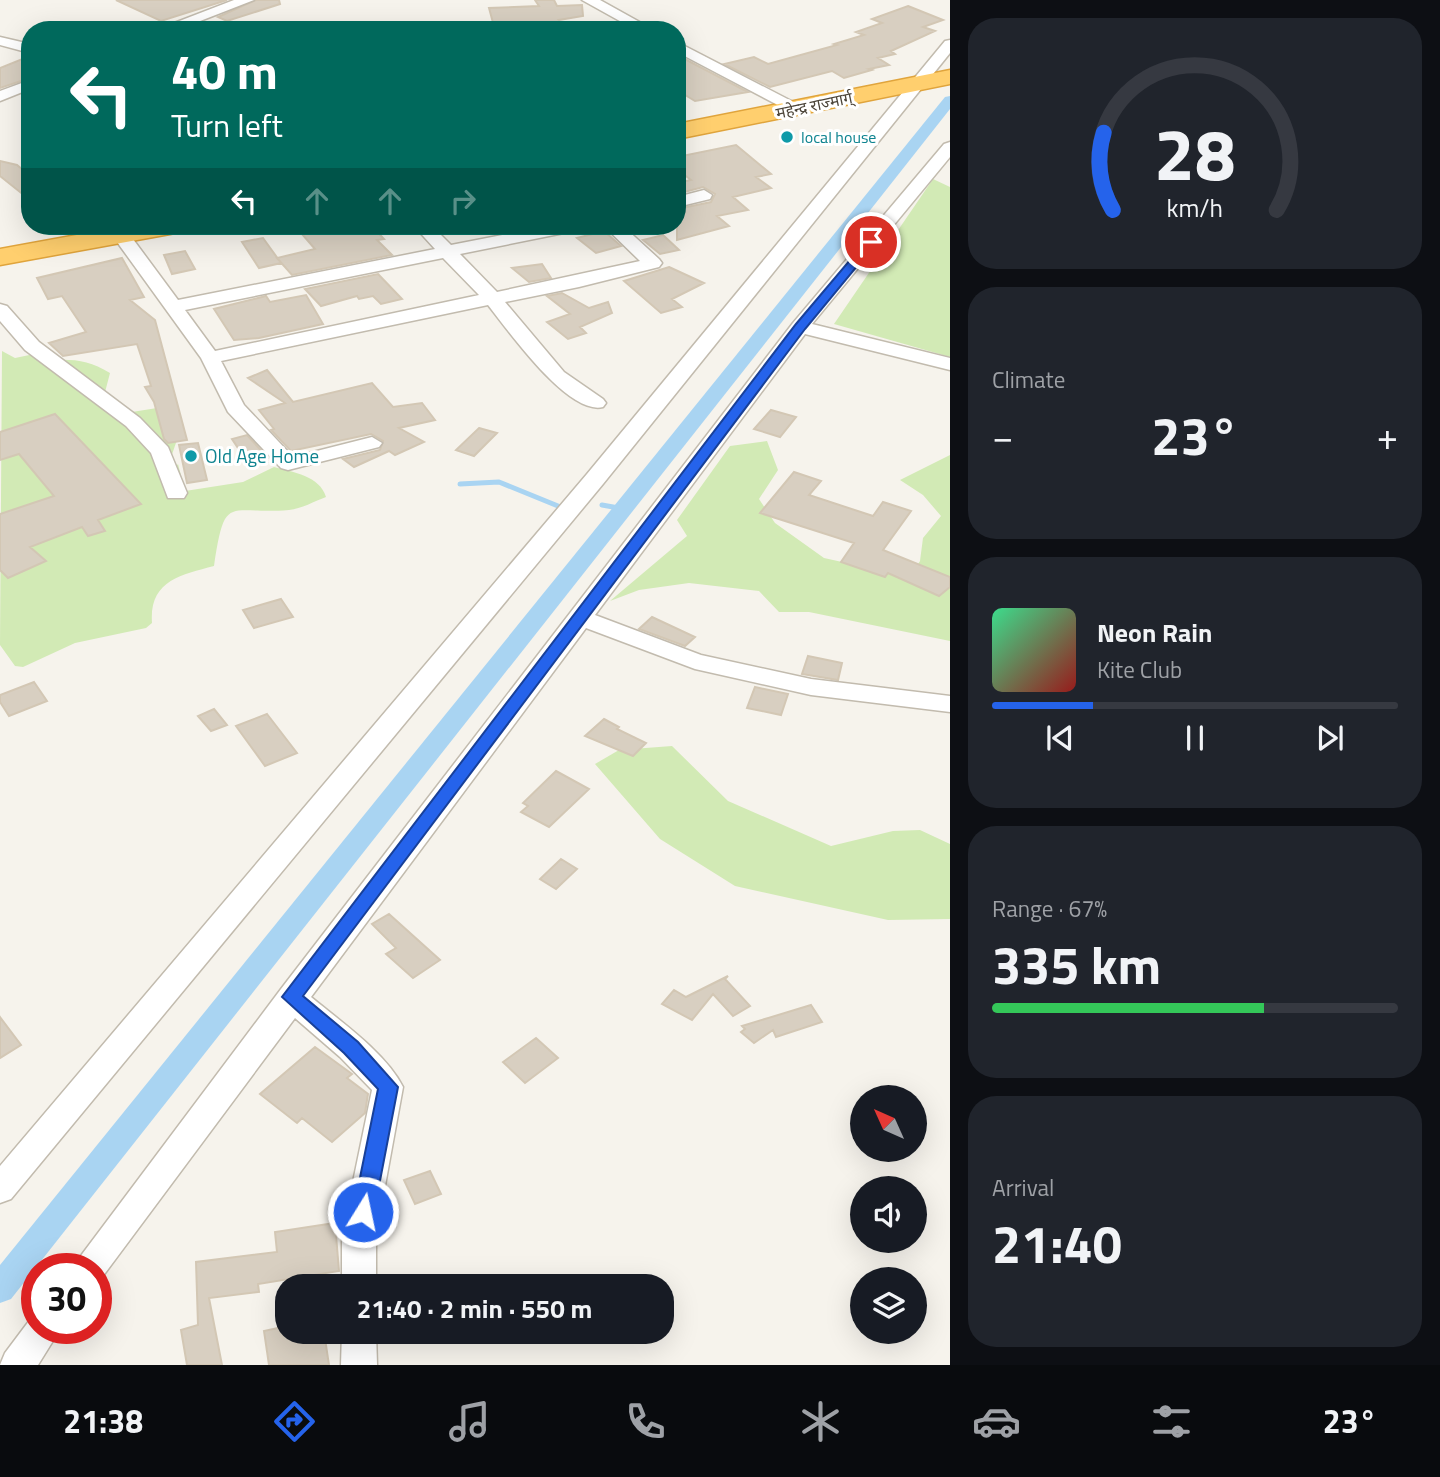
<!DOCTYPE html>
<html lang="en">
<head>
<meta charset="utf-8">
<style>
	body { margin:0; font-family:"Titillium Web","Noto Sans Devanagari",sans-serif; background:#20242c; color:#f1f3f6; height:100vh; display:flex; flex-direction:column; font-size:26px; white-space:nowrap }
	* { box-sizing:border-box; margin:0 }
	p { font-size:23px; color:#9ea1a6 }
	.icon { flex:none; width:38px; height:38px; fill:none; stroke:currentColor; stroke-width:2; stroke-linecap:round; stroke-linejoin:round }
	.map { position:relative; flex:1; overflow:hidden }
	.panel { display:flex; flex-direction:column; gap:18px; padding:18px; background:#0d0f14; width:490px }
	.panel>* { flex:none }
	.top-card { position:absolute; left:21px; top:21px; width:665px; height:214px; border-radius:28px; box-shadow:0 7px 28px #0002; background:#00695c; color:#fff; overflow:hidden }
	.needle { width:46px; rotate:315deg }
	.buttons { position:absolute; left:850px; top:1085px; display:grid; gap:14px }
	.buttons a { display:grid; place-items:center; width:77px; height:77px; border-radius:50%; background:#171b24; box-shadow:0 7px 28px #0002; font-size:35px }
	.speed { position:absolute; left:21px; top:1253px; display:flex; gap:14px; font-size:35px; font-weight:700; text-align:center }
	.speed>* { display:grid; place-content:center; width:91px; height:91px; border-radius:50%; background:#171b24; box-shadow:0 7px 28px #0002; line-height:1 }
	.speed .limit { border:10px solid #d22; background:#fff; color:#111 }
	.pin { position:absolute; display:grid; place-items:center; width:60px; height:60px; color:#fff; margin:-30px; border:4px solid #fff; border-radius:50%; box-shadow:0 2px 7px #0007 }
	.me { position:absolute; width:77px; margin:-38px; rotate:10deg; stroke-linejoin:round; filter:drop-shadow(0 0 5px #0008) }
	.turn { display:flex; align-items:center; gap:24px; height:147px; padding:0 35px; font-size:32px }
	.turn .icon { width:91px; height:91px; stroke-width:2.5 }
	.turn b { display:block; font-size:49px; line-height:60px }
	.lanes { display:flex; align-items:center; height:66px; padding:0 35px; background:#0003; justify-content:center; gap:35px; direction:ltr }
	.lanes .off { opacity:.35 }
	.big { font-size:52px; font-weight:700; line-height:1.1 }
	.panel .card { flex:1; display:flex; flex-direction:column; justify-content:center; gap:10px; min-width:0; padding:0 24px; border-radius:28px; background:#20242c }
	.panel .dial { align-items:center; gap:0 }
	.dial svg { height:182px; overflow:visible; fill:none; stroke:#363941; stroke-width:7; stroke-linecap:round; text-anchor:middle }
	.dial text { fill:#f1f3f6; stroke:none }
	.song { display:flex; align-items:center; gap:21px }
	.cover { width:84px; height:84px; border-radius:10px; background:linear-gradient(135deg,hsl(150 70% 55%),hsl(0 70% 35%)) }
	.played { height:7px; border-radius:4px; background:linear-gradient(90deg,#2563eb 25%,#363941 25%) }
	.keys { display:flex; justify-content:space-around; direction:ltr }
	.heat { display:flex; justify-content:space-between; align-items:center; font-size:38px; direction:ltr }
	.charge { height:10px; border-radius:5px; background:linear-gradient(90deg,#34c759 67%,#363941 0) }
	.trip { position:absolute; left:275px; top:1274px; width:399px; height:70px; border-radius:28px; background:#171b24; box-shadow:0 7px 28px #0002; font-weight:700; line-height:70px; text-align:center }
	.tab-bar { display:flex; height:112px; justify-content:space-around; align-items:center; background:#090b0e; color:#9ea1a6 }
	.tab-bar .icon { width:49px; height:49px }
	.tab-bar .on { color:#2563eb }
	.tab-bar b { font-size:32px; color:#f1f3f6 }
	main { display:flex; flex:1; min-height:0 }
	.map>svg:first-child { display:block }
</style>
</head>
<body>
<main>
<div class="map">
<svg width="950" height="1365" viewBox="0 0 950 1365">
	<rect width="100%" height="100%" fill="#f6f3ec"/>
	<path fill="#d2eab5" d="M933,179L950,187V357L834,324Z
		M2,351L15,358L44,352L53,360C76,359 90,361 110,373L104,396L132,412L157,408L179,434L167,469L173,470L178,464L185,491L243,482L274,467C293,472 320,476 326,497C315,501 301,509 289,510C228,515 225,492 214,566C180,575 149,581 152,623L146,628L75,643L23,667L15,666L0,645Z
		M767,441L778,470L759,499L775,523L824,558L910,577L920,561L923,538L941,516L923,495L900,480L950,455V641L809,612H779L759,591L689,583L639,590L610,601L687,536L677,520L730,446Z
		M672,746L728,801L831,846L893,831L920,830L950,844V919L888,920L735,886L660,839L595,764L619,750Z"/>
	<g fill="none" stroke-linecap="round" stroke-linejoin="round">
		<path stroke="#a9d4f2" stroke-width="5" d="M460,484L499,482L558,506
			M602,505L624,509"/>
		<path fill="#a9d4f2" fill-rule="evenodd" d="M950,96V109L11,1299L0,1303V1265L945,97Z"/>
	</g>
	<path fill="#d8cfc1" stroke="#d3c7b4" stroke-width="2" d="M116,0H227L161,21Z
		M256,0H279L280,4L227,21L218,17Z
		M535,0H554L557,6L582,5L583,16L559,20L571,30H495L489,8L539,6Z
		M908,6L943,20L923,27L935,31L891,51L895,54L878,58L889,65L869,69L872,70L844,78L832,71L770,87L724,64L754,57L768,64L837,45L834,44L864,35L856,32L882,23L872,19Z
		M677,55L748,92L695,101L677,90Z
		M30,56V78L0,88V68Z
		M736,145L771,174L756,177L771,188L733,197L748,210L717,216L729,226L677,240V209L711,202L715,194L703,187L677,194V183L691,180L677,169V157Z
		M0,161L17,165L30,176V200L0,176Z
		M295,226H372L384,239L377,240L392,255L292,275L277,258L315,249Z
		M604,231L621,246L596,253L577,238Z
		M663,235L679,250L660,254L643,240Z
		M263,238L281,263L259,268L242,242Z
		M185,251L195,269L172,274L164,255Z
		M122,258L144,297L130,300L155,320L187,440L168,443L164,439L154,402L145,387L151,386L137,344L63,356L49,343L86,332L62,296L48,299L37,278Z
		M542,264L551,278L529,282L512,268Z
		M669,267L704,283L672,299L682,307L661,313L624,281Z
		M378,274L402,299L381,304L373,296L359,299L357,296L321,306L305,289Z
		M562,293L589,308L608,302L612,313L580,327L586,333L568,339L547,322L570,314L547,296Z
		M306,295L323,324L259,338L234,340L214,309L266,296L270,302Z
		M267,370L293,402L372,383L393,407L422,403L435,420L399,428L424,442L395,455L389,451L354,467L343,459L380,450L383,441L371,434L291,451L271,430L274,429L259,410L285,403L248,378Z
		M771,410L796,417L780,437L754,429Z
		M55,414L141,504L98,520L105,531L88,536L82,527L30,547L46,561L8,578L0,570V514L54,496L19,454L0,460V432Z
		M479,428L497,433L474,456L456,450Z
		M247,435L268,458L265,459L267,462L250,466L232,439Z
		M198,443L207,480L187,483L179,445Z
		M794,472L821,481L809,495L873,516L883,502L911,511L883,550L950,577V587L939,596L888,573L885,577L841,562L854,543L760,513Z
		M281,599L293,617L254,628L243,610Z
		M652,617L695,637L685,646L639,629Z
		M808,656L842,663L838,680L802,674Z
		M34,682L47,701L9,716L0,702V695Z
		M755,687L788,694L781,715L747,708Z
		M214,709L227,725L211,731L198,716Z
		M267,714L297,753L265,766L236,726Z
		M604,719L619,727L617,729L646,743L633,756L585,736Z
		M556,771L589,789L549,827L521,812L528,806L523,803Z
		M561,859L577,869L556,889L540,879Z
		M389,914L440,960L413,978L386,954L396,948L372,924Z
		M728,976L725,979L750,1006L733,1016L713,994L692,1020L662,1004L674,990L686,997Z
		M811,1005L822,1022L776,1037L773,1030L754,1043L741,1032L745,1029L742,1026Z
		M0,1017L21,1045L0,1058Z
		M536,1038L558,1058L525,1083L503,1062Z
		M315,1047L352,1074L347,1078L368,1094L365,1113L332,1142L302,1118L297,1123L260,1094Z
		M430,1171L441,1194L415,1204L404,1180Z
		M335,1223L339,1271L258,1284L259,1292L209,1298L222,1365H187L181,1330L198,1325L196,1262L277,1252L275,1232Z
		M287,1326V1332H324L329,1365H269L264,1331Z"/>
	<g fill="none" stroke-linecap="round" stroke-linejoin="round">
		<defs>
			<path id="street" d="M234,0H254L177,30H156Z
				M582,0H600L654,30H636Z
				M0,37L30,44V53L0,45Z
				M950,40V53L603,484L11,1199L0,1203V1166L587,474L945,41Z
				M677,42L801,106L804,109L796,114L791,112L677,52Z
				M30,80V89L0,101V91Z
				M950,142V157L812,324L950,358V370L805,334L595,615L701,655L811,679L950,696V712L811,695L695,669L586,628L311,997C340,1021 386,1053 403,1087L376,1235V1286H342V1235L372,1090L340,1057L295,1018L100,1280L96,1281V1269H71L281,989L793,323L944,144Z
				M704,190L712,195L710,199L677,207V197Z
				M414,226H432L451,245L549,226H583L574,231L460,254L497,292L640,261L604,226H623L659,259L662,263L659,267L579,287L505,302L564,372L603,399L606,403L603,407C568,416 508,330 488,305L221,361L244,405L293,457L372,437L382,443L379,447L288,470L281,468L228,412L201,358L112,235L121,230L127,231L178,300L435,249ZM443,258L479,295L215,351L185,310Z
				M0,304L7,306L39,342L140,418L168,447L187,493L184,498H168L151,453L126,426L25,350L0,321Z
				M37,1315V1328H61L38,1365H0L5,1353L32,1317Z
				M342,1332H376L377,1365H341Z"/>
			<path id="highway" d="M950,70V84L677,139V124Z
				M126,226H184L180,232L170,234L0,265V249Z"/>
		</defs>
		<use href="#street" stroke="#c2bbae" stroke-width="3"/>
		<use href="#highway" stroke="#e0a43c" stroke-width="3"/>
		<use href="#street" fill="#fff" fill-rule="evenodd"/>
		<use href="#highway" fill="#ffcf6e" fill-rule="evenodd"/>
	</g>
	<path fill="#2563eb" stroke="#184099" stroke-width="2" d="M867,240L877,242L805,329L303,996L358,1042L398,1087L374,1212L371,1219L363,1222L356,1219L353,1212L378,1089L344,1053L282,997L796,324Z"/>
	<g fill="#0f9aa8" stroke="#fff" stroke-width="2.5">
		<circle cx="787" cy="137" r="7"/>
		<circle cx="191" cy="456" r="7"/>
	</g>
	<g text-anchor="middle" stroke-width="6" stroke-linejoin="round" paint-order="stroke">
		<g font-size="16" fill="#4b4439" stroke="#fff">
			<text transform="translate(814 105) rotate(-12)" y="6">महेन्द्र राज्मार्ग्</text>
		</g>
		<g font-size="16" fill="#0d838f" stroke="#fff" text-anchor="start">
			<text x="801" y="143">local house</text>
		</g>
		<g font-size="19" fill="#0d838f" stroke="#fff" text-anchor="start">
			<text x="205" y="463">Old Age Home</text>
		</g>
	</g>
</svg>
<div class="buttons">
<a><svg class="needle" viewBox="-14 -14 28 28"><path d="M0-13l5 13h-10z" fill="#e53935"/><path d="M0 13l5-13h-10z" fill="#9ea1a6"/></svg></a>
<a><svg class="icon" aria-label="sound" viewBox="0 0 24 24"><path d="M4 9h4l5-4v14l-5-4H4zM17 9q2 3 0 6"/></svg></a>
<a><svg class="icon" aria-label="layers" viewBox="0 0 24 24"><path d="M12 4l9 5-9 5-9-5zM3 14l9 5 9-5"/></svg></a>
</div>
<div class="speed"><div class="limit">30</div></div>
<div class="pin" style="left:871px;top:242px;background:#d93025"><svg class="icon" aria-label="arrive" viewBox="0 0 24 24"><path d="M6 21V4h12l-3 4 3 4H6"/></svg></div>
<svg class="me" style="left:363px;top:1212px" viewBox="-20 -20 40 40"><circle r="17" fill="#2563eb" stroke="#fff" stroke-width="3"/><path d="M0-11L8 9 0 5-8 9z" fill="#fff"/></svg>
<div class="trip">21:40 · 2 min · 550 m</div>
<div class="top-card">
<div class="turn"><svg class="icon" aria-label="left" viewBox="0 0 24 24"><path d="M17 20v-9H6M10 6l-5 5 5 5"/></svg><div><b>40 m</b>Turn left</div></div>
<div class="lanes"><svg class="icon" aria-label="left" viewBox="0 0 24 24"><path d="M17 20v-9H6M10 6l-5 5 5 5"/></svg><svg class="icon off" aria-label="ahead" viewBox="0 0 24 24"><path d="M12 20V5M6 11l6-6 6 6"/></svg><svg class="icon off" aria-label="ahead" viewBox="0 0 24 24"><path d="M12 20V5M6 11l6-6 6 6"/></svg><svg class="icon off" aria-label="right" viewBox="0 0 24 24"><path d="M7 20v-9h11M14 6l5 5-5 5"/></svg></div>
</div>
</div>
<section class="panel">
<div class="card dial"><svg viewBox="0 0 100 80">
<path d="M14 69A42 42 0 1 1 86 69"/>
<path d="M14 69A42 42 0 0 1 10 35" stroke="#2563eb"/>
<text x="50" y="56" font-size="32" font-weight="700">28</text>
<text x="50" y="72" font-size="11">km/h</text>
</svg></div>
<div class="card"><p>Climate</p>
<div class="heat"><a>−</a><b class="big">23°</b><a>+</a></div>
</div>
<div class="card">
<div class="song"><i class="cover"></i><div><b>Neon Rain</b><p>Kite Club</p></div></div>
<div class="played"></div>
<div class="keys"><svg class="icon" aria-label="previous" viewBox="0 0 24 24"><path d="M18 5L8 12l10 7zM5 5v14"/></svg><svg class="icon" aria-label="pause" viewBox="0 0 24 24"><path d="M8 5v14M16 5v14"/></svg><svg class="icon" aria-label="next" viewBox="0 0 24 24"><path d="M6 5l10 7-10 7zM19 5v14"/></svg></div>
</div>
<div class="card"><p>Range · 67%</p><b class="big">335 km</b><div class="charge"></div></div>
<div class="card"><p>Arrival</p><b class="big">21:40</b></div>
</section>
</main>
<nav class="tab-bar">
<b>21:38</b>
<svg class="icon on" aria-label="directions" viewBox="0 0 24 24"><path d="M12 3l9 9-9 9-9-9zM9 14v-3h6M13 9l2 2-2 2"/></svg>
<svg class="icon" aria-label="music" viewBox="0 0 24 24"><path d="M9 18V5l10-2v13"/><circle cx="6" cy="18" r="3"/><circle cx="16" cy="16" r="3"/></svg>
<svg class="icon" aria-label="phone" viewBox="0 0 24 24"><path d="M5 4h4l2 5-3 2q2 4 5 5l2-3 5 2v4C11 20 4 13 5 4z"/></svg>
<svg class="icon" aria-label="climate" viewBox="0 0 24 24"><path d="M12 3v18M4 7l16 10M4 17L20 7"/></svg>
<svg class="icon" aria-label="car" viewBox="0 0 24 24"><path d="M5 17H2v-5l4-1 3-4h7l3 4 3 1v5h-3M9 17h6M6 11h13"/><circle cx="7" cy="17" r="2"/><circle cx="17" cy="17" r="2"/></svg>
<svg class="icon" aria-label="filters" viewBox="0 0 24 24"><path d="M4 7h16M4 17h16"/><circle cx="9" cy="7" r="2"/><circle cx="15" cy="17" r="2"/></svg>
<b>23°</b>
</nav>
</body>
</html>
